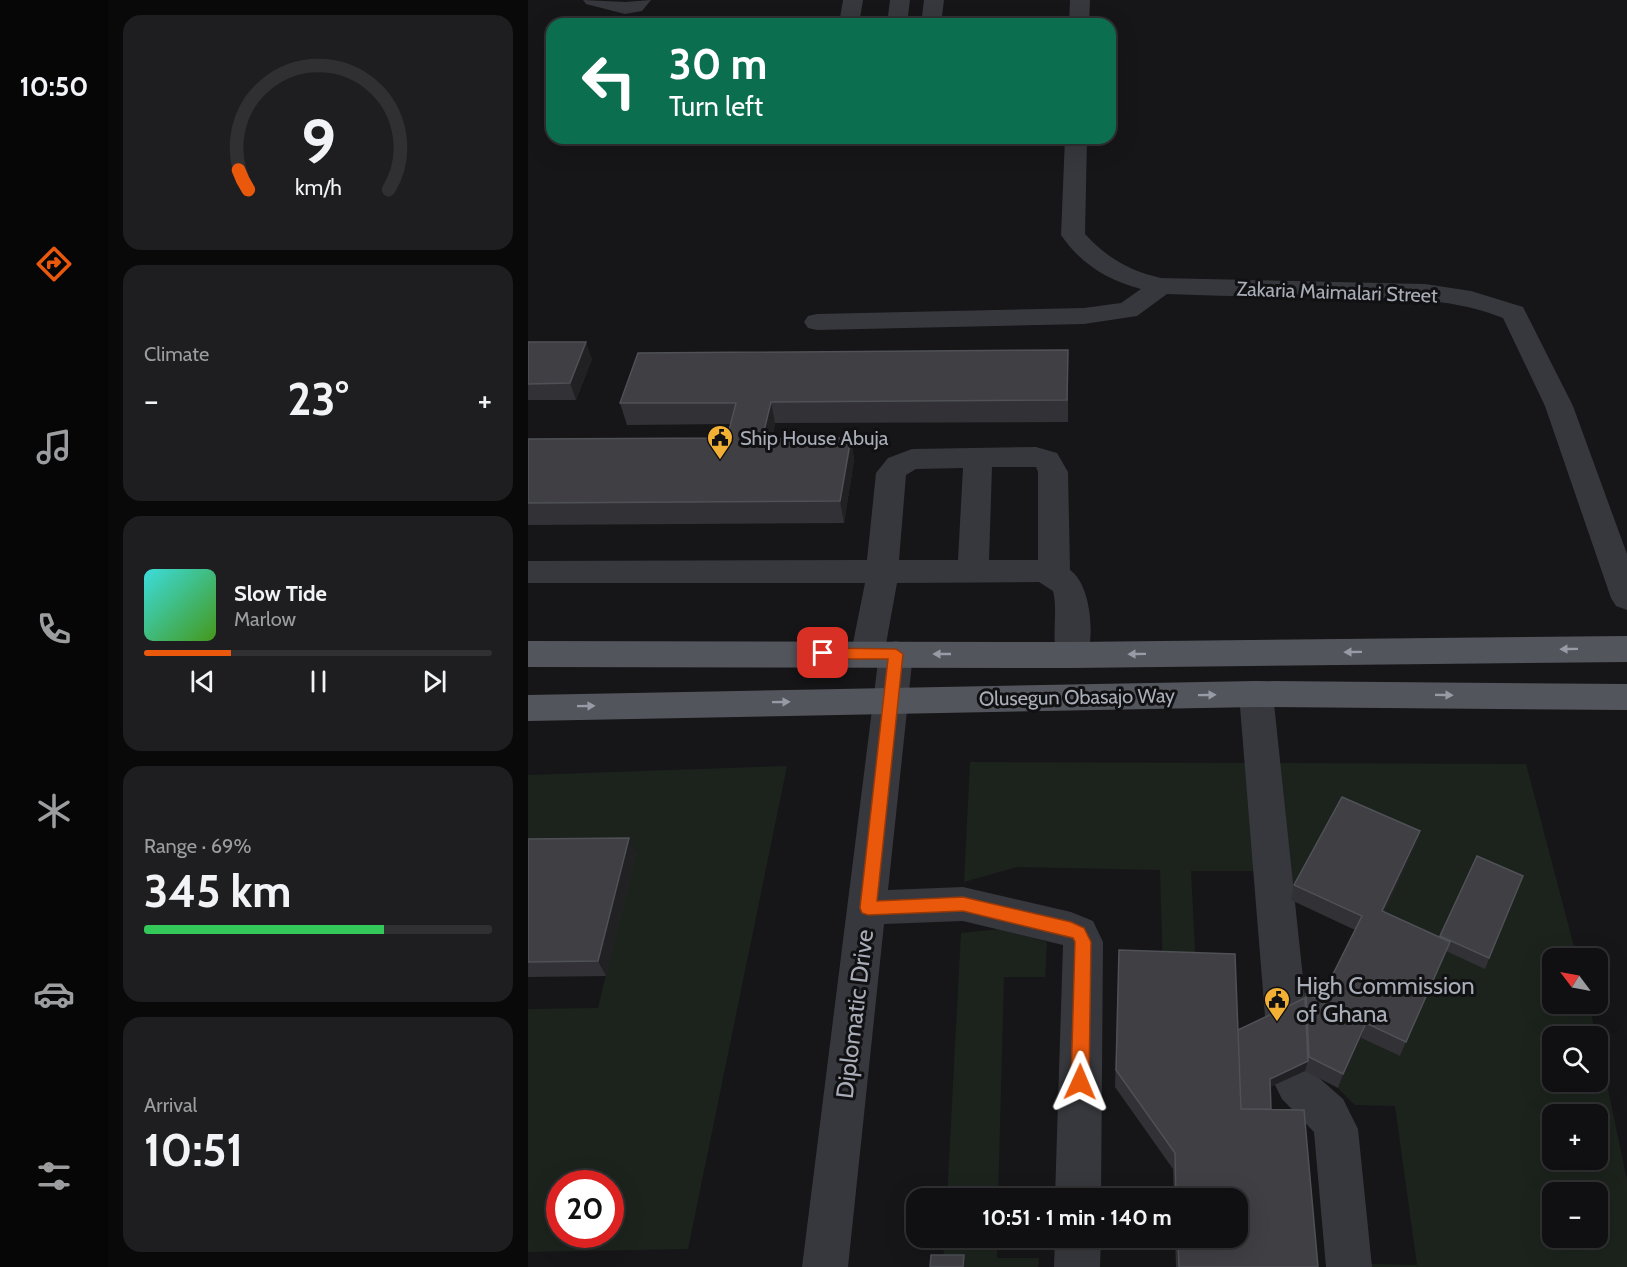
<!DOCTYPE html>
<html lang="en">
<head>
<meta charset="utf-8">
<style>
	body { margin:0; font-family:Cabin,sans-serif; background:#1e1e20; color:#f1f3f6; height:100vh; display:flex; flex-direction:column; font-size:22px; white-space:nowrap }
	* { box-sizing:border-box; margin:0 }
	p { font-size:20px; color:#9c9d9f }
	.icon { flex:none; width:33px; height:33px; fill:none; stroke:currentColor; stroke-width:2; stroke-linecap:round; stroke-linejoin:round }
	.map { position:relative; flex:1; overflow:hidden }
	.sheet { display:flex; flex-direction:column; gap:15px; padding:15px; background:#09090a; width:420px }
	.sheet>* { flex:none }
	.guide { position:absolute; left:18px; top:18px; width:570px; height:126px; border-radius:18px; box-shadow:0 6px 24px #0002,0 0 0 2px #303032; background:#0b6e4f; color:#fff; overflow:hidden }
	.needle { width:39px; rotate:302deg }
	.tools { position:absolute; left:1014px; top:948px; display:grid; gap:12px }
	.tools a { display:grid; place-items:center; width:66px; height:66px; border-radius:12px; background:#101012; box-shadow:0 6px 24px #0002,0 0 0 2px #303032; font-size:30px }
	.speed { position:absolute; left:18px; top:1170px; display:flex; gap:12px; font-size:30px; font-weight:700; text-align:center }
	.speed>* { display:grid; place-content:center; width:78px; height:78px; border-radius:50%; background:#101012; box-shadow:0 6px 24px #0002,0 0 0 2px #303032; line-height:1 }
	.speed .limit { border:9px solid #d22; background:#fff; color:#111 }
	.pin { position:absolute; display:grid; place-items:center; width:51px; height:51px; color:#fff; margin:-26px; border-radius:12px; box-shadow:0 3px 9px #0006 }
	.me { position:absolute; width:66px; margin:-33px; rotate:1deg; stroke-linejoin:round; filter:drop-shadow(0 0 4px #0008) }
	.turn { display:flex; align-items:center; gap:21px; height:126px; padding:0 24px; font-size:27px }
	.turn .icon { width:78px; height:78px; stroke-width:2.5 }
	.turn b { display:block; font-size:42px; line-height:51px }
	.big { font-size:45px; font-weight:700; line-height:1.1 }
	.sheet .card { flex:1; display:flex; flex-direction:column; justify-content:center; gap:9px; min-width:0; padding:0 21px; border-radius:18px; background:#1e1e20 }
	.sheet .dial { align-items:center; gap:0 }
	.dial svg { height:156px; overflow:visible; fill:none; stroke:#303032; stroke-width:7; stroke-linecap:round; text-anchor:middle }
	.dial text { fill:#f1f3f6; stroke:none }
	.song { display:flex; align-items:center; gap:18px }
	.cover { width:72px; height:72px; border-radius:9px; background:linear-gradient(135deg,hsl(180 70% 55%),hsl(100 70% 35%)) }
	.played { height:6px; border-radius:3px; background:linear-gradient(90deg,#ea580c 25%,#303032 25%) }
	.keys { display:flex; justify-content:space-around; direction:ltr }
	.heat { display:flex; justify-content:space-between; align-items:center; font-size:33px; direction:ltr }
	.charge { height:9px; border-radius:4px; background:linear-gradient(90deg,#34c759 69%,#303032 0) }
	.trip { position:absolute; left:378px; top:1188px; width:342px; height:60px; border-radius:18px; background:#101012; box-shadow:0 6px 24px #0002,0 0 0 2px #303032; font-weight:700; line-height:60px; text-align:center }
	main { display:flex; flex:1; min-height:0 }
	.tabs { display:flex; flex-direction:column; width:108px; justify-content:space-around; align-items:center; background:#060607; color:#9c9d9f }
	.tabs .icon { width:42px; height:42px }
	.tabs .active { color:#ea580c }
	.tabs b { font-size:27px; color:#f1f3f6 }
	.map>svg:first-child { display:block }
</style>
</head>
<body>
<main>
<nav class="tabs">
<b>10:50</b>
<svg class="icon active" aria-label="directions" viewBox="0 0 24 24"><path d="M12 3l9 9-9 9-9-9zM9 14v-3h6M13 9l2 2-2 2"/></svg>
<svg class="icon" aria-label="music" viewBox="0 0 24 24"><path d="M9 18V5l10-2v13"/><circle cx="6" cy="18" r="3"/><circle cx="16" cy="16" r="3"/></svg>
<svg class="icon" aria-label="phone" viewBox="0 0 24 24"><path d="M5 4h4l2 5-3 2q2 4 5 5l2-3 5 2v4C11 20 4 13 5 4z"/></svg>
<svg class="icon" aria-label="climate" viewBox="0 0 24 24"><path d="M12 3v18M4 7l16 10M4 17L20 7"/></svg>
<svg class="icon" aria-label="car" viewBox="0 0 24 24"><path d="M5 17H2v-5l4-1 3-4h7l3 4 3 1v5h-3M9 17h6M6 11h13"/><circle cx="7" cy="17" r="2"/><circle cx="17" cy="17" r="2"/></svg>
<svg class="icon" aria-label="filters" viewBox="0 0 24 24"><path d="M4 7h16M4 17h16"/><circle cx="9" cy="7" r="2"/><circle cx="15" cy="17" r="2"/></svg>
</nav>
<section class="sheet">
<div class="card dial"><svg viewBox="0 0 100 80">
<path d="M14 69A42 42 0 1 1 86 69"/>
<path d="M14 69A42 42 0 0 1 9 59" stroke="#ea580c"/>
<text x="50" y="56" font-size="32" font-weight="700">9</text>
<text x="50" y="72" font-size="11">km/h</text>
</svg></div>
<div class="card"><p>Climate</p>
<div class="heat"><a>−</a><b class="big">23°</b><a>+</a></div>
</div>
<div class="card">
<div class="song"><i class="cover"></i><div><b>Slow Tide</b><p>Marlow</p></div></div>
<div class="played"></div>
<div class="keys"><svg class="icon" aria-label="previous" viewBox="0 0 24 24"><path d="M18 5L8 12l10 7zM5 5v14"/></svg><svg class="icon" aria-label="pause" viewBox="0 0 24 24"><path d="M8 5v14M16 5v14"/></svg><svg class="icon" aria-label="next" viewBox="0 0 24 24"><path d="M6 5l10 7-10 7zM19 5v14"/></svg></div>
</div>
<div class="card"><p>Range · 69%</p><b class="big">345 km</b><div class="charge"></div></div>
<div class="card"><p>Arrival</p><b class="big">10:51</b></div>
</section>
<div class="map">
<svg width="1099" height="1267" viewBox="0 0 1099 1267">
	<rect width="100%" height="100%" fill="#161618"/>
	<path fill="#1c231d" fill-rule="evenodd" d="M442,762L718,763L726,871H663L668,972L635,971L632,870L489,867L436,882Z
		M750,763L998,764L1049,958H1024V1004H1061L1068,1036H1024V1082H1070V1042L1099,1180V1267H844L843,1264L889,1265L867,1106L827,1105L810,1088L833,1038L872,1056L915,957L763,900ZM1024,1114H1070V1160H1024ZM1024,1192H1070V1238H1024Z
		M259,766L160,1249L0,1252V1009L70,1008L107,854L0,855V775ZM32,1184H82V1234H32Z
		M472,929L519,942L517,977H476L470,1198H419L433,933Z
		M417,1238H469V1258H511L510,1267H436L415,1259Z"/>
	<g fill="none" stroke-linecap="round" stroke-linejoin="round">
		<path fill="#37383d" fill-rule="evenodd" d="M55,0L97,2L123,0L114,11L97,14L58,4Z
			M315,0H335L331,24H311Z
			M362,0H382L379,24H359Z
			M396,0H416L413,24H393Z
			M542,0H562L561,24H541Z
			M537,138H559L557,234C579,258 602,271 633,278L897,284L943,291L995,307L1045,406L1099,554V610L1088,606L1083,598L1017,406L975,318C920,296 862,298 804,298C749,297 694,296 639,294L609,316L556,324L289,330L280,328L276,322L280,316L289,314L556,308L593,303L613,289C579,280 553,264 533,235Z
			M508,447L529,453L540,472L542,570C564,585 568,642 556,664L544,668L532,664C521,643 531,614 525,591L511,582L369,583L358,644L368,641L380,645L385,654L360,890L435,887L543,912L565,921L575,942L573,1198H527L535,945L435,921L356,924L320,1267H274L350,662L340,666L328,662L323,653L337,583H0V561L339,560L348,473L360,458L384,449ZM464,467H508L510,472V560H461ZM435,468L430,560H371L378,475L388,469Z
			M728,681L740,685L745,694L779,1016L773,1030L758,1035L743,1030L737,1016L711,694L716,685Z
			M764,1057L779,1063L790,1077L815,1099L830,1129L844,1267H798L786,1132L754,1099L743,1077L749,1063Z
			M527,1238H573L572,1267H526Z"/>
		<path fill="#53555c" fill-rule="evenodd" d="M1099,636V662L544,668L0,667V641L544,642Z
			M728,681L1099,684V710L728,707L0,721V695Z"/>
	</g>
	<path fill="#323236" d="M0,342L64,359L48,400H0Z
		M540,350V422L247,423L244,439L323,438L326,460L316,523L0,525V439L199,438L203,424L99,425L92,403Z
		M892,831L887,847L856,912L911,937L949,856L995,876L957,969L918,951L872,1056L833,1038L810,1088L777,1071L742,1087L743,1109L790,1267H648L647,1238H710V1198H646L645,1169L587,1087L591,950L710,1030L777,998L778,994L792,1000L827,930L763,900L766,885Z
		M0,839L108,853L78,976L0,977Z"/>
	<path fill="#212124" d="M58,342L64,359L48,400L42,383Z
		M243,402L247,423L239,460L234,439Z
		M323,438L326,460L316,523L312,501Z
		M892,831L887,847L849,926L854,911Z
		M101,838L108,853L78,976L70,961Z
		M922,942L916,957L872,1056L878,1042Z
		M838,1023L833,1038L810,1088L815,1074Z
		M780,1061L777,1071L739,1088L742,1079Z"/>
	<path fill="#3f3f44" stroke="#4f5156" stroke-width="1.5" d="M0,342H58L42,383L0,384Z
		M540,350L539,400L243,402L234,439L323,438L312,501L0,503V439L199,438L208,403H92L110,353Z
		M814,797L892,831L854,911L922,942L878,1042L838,1023L815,1074L781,1057L778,994L792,1000L834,916L766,885Z
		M101,838L70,961L0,962V839Z
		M949,856L995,876L961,958L912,936Z
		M591,950L707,954L713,1109L776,1110L790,1267H651L650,1238H710V1198H648L647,1153L588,1070Z
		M777,998L780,1061L742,1079L743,1109H713L710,1030Z
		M403,1255H436L435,1267H402Z"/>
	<defs><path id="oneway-solid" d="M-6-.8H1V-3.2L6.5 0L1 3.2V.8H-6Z" transform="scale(1.5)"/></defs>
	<g fill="#979ba6">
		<use href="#oneway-solid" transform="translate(1041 649) rotate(179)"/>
		<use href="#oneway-solid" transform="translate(825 652) rotate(179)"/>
		<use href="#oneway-solid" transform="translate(414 654) rotate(-180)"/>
		<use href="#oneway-solid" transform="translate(609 654) rotate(179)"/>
		<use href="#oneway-solid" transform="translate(679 695) rotate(-1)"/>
		<use href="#oneway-solid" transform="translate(916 695) rotate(1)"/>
		<use href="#oneway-solid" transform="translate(253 702) rotate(-1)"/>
		<use href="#oneway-solid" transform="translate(58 706) rotate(-1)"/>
	</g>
	<path fill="#ea580c" stroke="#983908" stroke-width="1.5" d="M295,648L368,649L375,654L349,901L435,897L543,922L556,928L563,942L561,1082L559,1088L552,1091L546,1088L543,1082L547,942L545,938L435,911L340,915L334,913L332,908L360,659H295L288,653Z"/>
	<defs>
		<symbol id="civic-pin" viewBox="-11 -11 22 30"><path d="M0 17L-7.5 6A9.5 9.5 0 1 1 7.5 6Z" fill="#f2b134" stroke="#111113"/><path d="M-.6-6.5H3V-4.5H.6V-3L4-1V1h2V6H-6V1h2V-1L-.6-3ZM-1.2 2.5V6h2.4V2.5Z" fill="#111"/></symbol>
	</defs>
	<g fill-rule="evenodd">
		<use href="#civic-pin" x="177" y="423" width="30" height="40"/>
		<use href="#civic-pin" x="734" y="985" width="30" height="40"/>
	</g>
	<g text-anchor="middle" stroke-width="6" stroke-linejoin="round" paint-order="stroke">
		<g font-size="20" fill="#a8adb8" stroke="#111113">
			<text transform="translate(809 292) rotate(2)" y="7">Zakaria Maimalari Street</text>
			<text transform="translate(549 697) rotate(-1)" y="7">Olusegun Obasajo Way</text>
		</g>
		<g font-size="20" fill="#a8adb8" stroke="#111113" text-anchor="start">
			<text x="212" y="445">Ship House Abuja</text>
		</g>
		<g font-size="24" fill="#a8adb8" stroke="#111113" text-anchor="start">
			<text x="768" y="994">High Commission<tspan x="768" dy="28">of Ghana</tspan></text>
		</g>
		<g font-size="24" fill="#a8adb8" stroke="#111113">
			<text transform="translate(327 1014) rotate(-83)" y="8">Diplomatic Drive</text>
		</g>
	</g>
</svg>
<div class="tools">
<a><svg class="needle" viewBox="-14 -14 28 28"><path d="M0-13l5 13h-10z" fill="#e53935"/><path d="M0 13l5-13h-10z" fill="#9c9d9f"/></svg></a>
<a><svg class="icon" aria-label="search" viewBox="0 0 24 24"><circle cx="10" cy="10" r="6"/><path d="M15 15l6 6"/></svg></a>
<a>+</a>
<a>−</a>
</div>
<div class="speed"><div class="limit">20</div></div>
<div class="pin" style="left:295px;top:653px;background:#d93025"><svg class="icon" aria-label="arrive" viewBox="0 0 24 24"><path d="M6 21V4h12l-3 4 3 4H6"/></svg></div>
<svg class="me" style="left:552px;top:1082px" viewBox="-20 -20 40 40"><path d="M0-17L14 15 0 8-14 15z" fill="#ea580c" stroke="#fff" stroke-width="4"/></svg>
<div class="trip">10:51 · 1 min · 140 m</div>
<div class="guide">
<div class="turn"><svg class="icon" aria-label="left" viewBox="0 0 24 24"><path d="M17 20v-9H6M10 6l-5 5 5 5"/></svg><div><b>30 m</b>Turn left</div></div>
</div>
</div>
</main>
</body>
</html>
